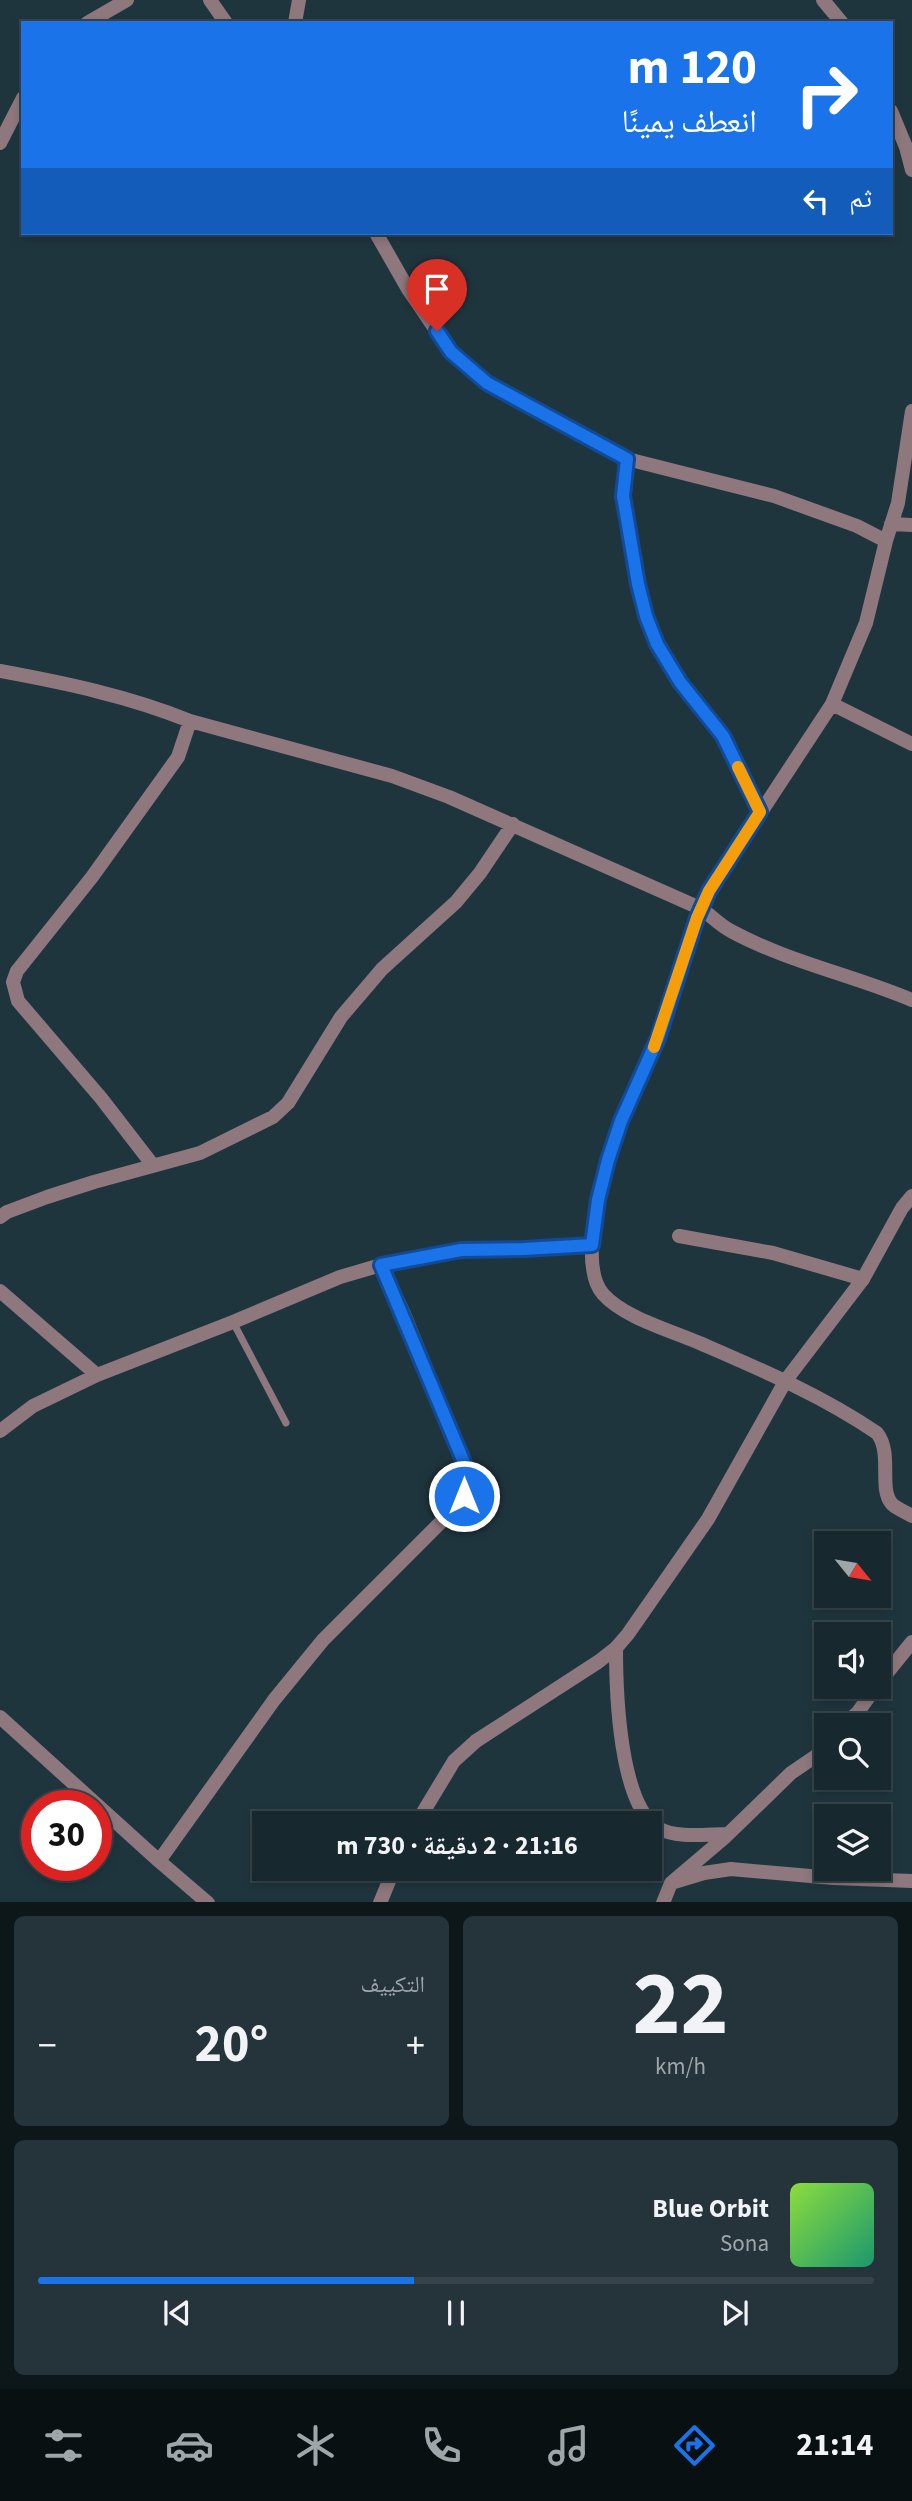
<!DOCTYPE html>
<html lang="ar">
<head>
<meta charset="utf-8">
<style>
	body { margin:0; font-family:"Source Sans 3","Noto Naskh Arabic",sans-serif; background:#24343a; color:#f1f3f6; direction:rtl; height:100vh; display:flex; flex-direction:column; font-size:26px; white-space:nowrap }
	* { box-sizing:border-box; margin:0 }
	p { font-size:23px; color:#9ea6aa }
	.icon { flex:none; width:38px; height:38px; fill:none; stroke:currentColor; stroke-width:2; stroke-linecap:round; stroke-linejoin:round }
	.map { position:relative; height:1902px; overflow:hidden; direction:ltr }
	.panel { display:flex; flex-direction:column; gap:14px; padding:14px; background:#0d1619; flex:1 }
	.panel>* { flex:none }
	.banner { position:absolute; left:21px; top:21px; width:872px; height:214px; border-radius:0px; box-shadow:0 4px 10px #0003,0 0 0 2px #36444a; direction:rtl; background:#1a73e8; color:#fff; overflow:hidden }
	.needle { width:46px; rotate:120deg }
	.controls { position:absolute; left:814px; top:1531px; display:grid; gap:14px }
	.controls a { display:grid; place-items:center; width:77px; height:77px; border-radius:0px; background:#17282e; box-shadow:0 4px 10px #0003,0 0 0 2px #36444a; font-size:35px }
	.speed { position:absolute; left:21px; top:1790px; display:flex; gap:14px; font-size:35px; font-weight:700; text-align:center }
	.speed>* { display:grid; place-content:center; width:91px; height:91px; border-radius:50%; background:#17282e; box-shadow:0 4px 10px #0003,0 0 0 2px #36444a; line-height:1 }
	.speed .limit { border:10px solid #d22; background:#fff; color:#111 }
	.pin { position:absolute; display:grid; place-items:center; width:60px; height:60px; color:#fff; margin:-72px -30px; border-radius:50% 50% 50% 0; rotate:-45deg; box-shadow:0 0 7px #0007 }
	.pin .icon { rotate:45deg }
	.me { position:absolute; width:77px; margin:-38px; rotate:0deg; stroke-linejoin:round; filter:drop-shadow(0 0 5px #0008) }
	.turn { display:flex; align-items:center; gap:24px; height:147px; padding:0 21px; font-size:32px }
	.turn .icon { width:91px; height:91px; stroke-width:2.5 }
	.turn b { display:block; font-size:49px; line-height:60px }
	.then { display:flex; align-items:center; height:66px; padding:0 21px; background:#0003; gap:14px; font-size:26px }
	.big { font-size:52px; font-weight:700; line-height:1.1 }
	.panel .widget { flex:1; display:flex; flex-direction:column; justify-content:center; gap:10px; min-width:0; padding:0 24px; border-radius:10px; background:#24343a }
	.panel .dial { align-items:center; gap:0 }
	.dial b { font-size:91px; line-height:1 }
	.song { display:flex; align-items:center; gap:21px }
	.cover { width:84px; height:84px; border-radius:10px; background:linear-gradient(135deg,hsl(90 70% 55%),hsl(160 70% 35%)) }
	.played { height:7px; border-radius:4px; background:linear-gradient(90deg,#1a73e8 45%,#36444a 45%) }
	.keys { display:flex; justify-content:space-around; direction:ltr }
	.heat { display:flex; justify-content:space-between; align-items:center; font-size:38px; direction:ltr }
	.panel .tiles { flex:1; display:grid; gap:14px; grid-template-columns:1fr 1fr }
	.widget:last-child { grid-column:span 2 }
	.trip { position:absolute; left:252px; top:1811px; width:410px; height:70px; border-radius:0px; background:#17282e; box-shadow:0 4px 10px #0003,0 0 0 2px #36444a; font-weight:700; line-height:70px; text-align:center; direction:rtl }
	.tab-bar { display:flex; height:112px; justify-content:space-around; align-items:center; background:#091012; color:#9ea6aa }
	.tab-bar .icon { width:49px; height:49px }
	.tab-bar .selected { color:#1a73e8 }
	.tab-bar b { font-size:32px; color:#f1f3f6 }
	.map>svg:first-child { display:block }
</style>
</head>
<body>
<div class="map">
<svg width="912" height="1903" viewBox="0 0 912 1903">
	<rect width="100%" height="100%" fill="#1f353e"/>
	<g fill="none" stroke-linecap="round" stroke-linejoin="round">
		<path stroke="#8e787d" stroke-width="7" d="M233,1322L286,1423"/>
		<path stroke="#8e787d" stroke-width="14" d="M210,0L226,23
			M823,0L842,23
			M87,23L127,0
			M295,23L299,0
			M891,111L906,147L912,170
			M0,143L23,98
			M376,233L408,289L451,352L487,383L627,459L774,496L857,526L886,541
			M912,411L898,503L886,541L866,623L832,704L709,891C688,938 676,988 659,1037C649,1065 633,1091 622,1119C607,1154 575,1262 603,1294C624,1318 673,1331 702,1344C762,1370 823,1396 877,1433C893,1453 878,1489 892,1504C897,1509 906,1512 912,1516
			M627,459L623,496L638,584L646,616L657,644L680,682L722,736L760,812
			M891,524L912,525
			M0,671C65,683 128,696 190,721L392,776L449,797L702,909C711,916 721,926 731,931C788,962 853,975 912,1000
			M832,704L912,744
			M152,1164L101,1098L18,1001L13,982L17,971L92,877L178,757L190,721
			M0,1217L7,1212L47,1197L94,1182L200,1153L273,1117L288,1103L341,1017L382,969L456,902L480,873L513,824
			M679,1236L773,1253L863,1279
			M0,1291L97,1375
			M0,1431L33,1406L97,1375L233,1322L340,1277L381,1265L461,1250L524,1249L592,1245
			M616,1648C616,1690 619,1804 658,1828C677,1839 707,1834 728,1834
			M878,1684L912,1642
			M0,1717L159,1861L208,1903
			M843,1726L858,1712L876,1687
			M159,1861L274,1700L323,1640L457,1506C465,1495 468,1486 468,1472L404,1314L381,1265
			M671,1883L704,1873L731,1869L833,1878L912,1881
			M663,1903L671,1883L724,1838L791,1773L816,1756L826,1743"/>
		<path stroke="#8e787d" stroke-width="14" d="M416,1824L454,1761L476,1741L598,1662L616,1648L628,1634L708,1519L786,1380L863,1279L902,1208L912,1196
			M380,1903L394,1869"/>
	</g>
	<g fill="none" stroke-linecap="round" stroke-linejoin="round">
		<defs>
			<path id="route" d="M437,331L451,352L487,383L627,459L623,496L638,584L646,616L657,644L680,682L723,736L760,812L709,891L697,918L658,1038L621,1121L608,1160L598,1200L592,1245L524,1249L461,1250L381,1265L468,1472V1485L464,1496"/>
		</defs>
		<use href="#route" stroke="#114b97" stroke-width="18"/>
		<use href="#route" stroke="#1a73e8" stroke-width="12"/>
		<path stroke="#f59e0b" stroke-width="12" d="M654,1047L697,918L709,891L760,812L738,767"/>
	</g>
</svg>
<div class="controls">
<a><svg class="needle" viewBox="-14 -14 28 28"><path d="M0-13l5 13h-10z" fill="#e53935"/><path d="M0 13l5-13h-10z" fill="#9ea6aa"/></svg></a>
<a><svg class="icon" aria-label="sound" viewBox="0 0 24 24"><path d="M4 9h4l5-4v14l-5-4H4zM17 9q2 3 0 6"/></svg></a>
<a><svg class="icon" aria-label="search" viewBox="0 0 24 24"><circle cx="10" cy="10" r="6"/><path d="M15 15l6 6"/></svg></a>
<a><svg class="icon" aria-label="layers" viewBox="0 0 24 24"><path d="M12 4l9 5-9 5-9-5zM3 14l9 5 9-5"/></svg></a>
</div>
<div class="speed"><div class="limit">30</div></div>
<div class="pin" style="left:437px;top:331px;background:#d93025"><svg class="icon" aria-label="arrive" viewBox="0 0 24 24"><path d="M6 21V4h12l-3 4 3 4H6"/></svg></div>
<svg class="me" style="left:464px;top:1496px" viewBox="-20 -20 40 40"><circle r="17" fill="#1a73e8" stroke="#fff" stroke-width="3"/><path d="M0-11L8 9 0 5-8 9z" fill="#fff"/></svg>
<div class="trip">21:16 · 2 دقيقة · 730 m</div>
<div class="banner">
<div class="turn"><svg class="icon" aria-label="right" viewBox="0 0 24 24"><path d="M7 20v-9h11M14 6l5 5-5 5"/></svg><div><b>120 m</b>انعطف يمينًا</div></div>
<div class="then">ثم<svg class="icon" aria-label="left" viewBox="0 0 24 24"><path d="M17 20v-9H6M10 6l-5 5 5 5"/></svg></div>
</div>
</div>
<section class="panel">
<div class="tiles">
<div class="widget dial"><b>22</b><p>km/h</p></div>
<div class="widget"><p>التكييف</p>
<div class="heat"><a>−</a><b class="big">20°</b><a>+</a></div>
</div>
<div class="widget">
<div class="song"><i class="cover"></i><div><b>Blue Orbit</b><p>Sona</p></div></div>
<div class="played"></div>
<div class="keys"><svg class="icon" aria-label="previous" viewBox="0 0 24 24"><path d="M18 5L8 12l10 7zM5 5v14"/></svg><svg class="icon" aria-label="pause" viewBox="0 0 24 24"><path d="M8 5v14M16 5v14"/></svg><svg class="icon" aria-label="next" viewBox="0 0 24 24"><path d="M6 5l10 7-10 7zM19 5v14"/></svg></div>
</div>
</div>
</section>
<nav class="tab-bar">
<b>21:14</b>
<svg class="icon selected" aria-label="directions" viewBox="0 0 24 24"><path d="M12 3l9 9-9 9-9-9zM9 14v-3h6M13 9l2 2-2 2"/></svg>
<svg class="icon" aria-label="music" viewBox="0 0 24 24"><path d="M9 18V5l10-2v13"/><circle cx="6" cy="18" r="3"/><circle cx="16" cy="16" r="3"/></svg>
<svg class="icon" aria-label="phone" viewBox="0 0 24 24"><path d="M5 4h4l2 5-3 2q2 4 5 5l2-3 5 2v4C11 20 4 13 5 4z"/></svg>
<svg class="icon" aria-label="climate" viewBox="0 0 24 24"><path d="M12 3v18M4 7l16 10M4 17L20 7"/></svg>
<svg class="icon" aria-label="car" viewBox="0 0 24 24"><path d="M5 17H2v-5l4-1 3-4h7l3 4 3 1v5h-3M9 17h6M6 11h13"/><circle cx="7" cy="17" r="2"/><circle cx="17" cy="17" r="2"/></svg>
<svg class="icon" aria-label="filters" viewBox="0 0 24 24"><path d="M4 7h16M4 17h16"/><circle cx="9" cy="7" r="2"/><circle cx="15" cy="17" r="2"/></svg>
</nav>
</body>
</html>
